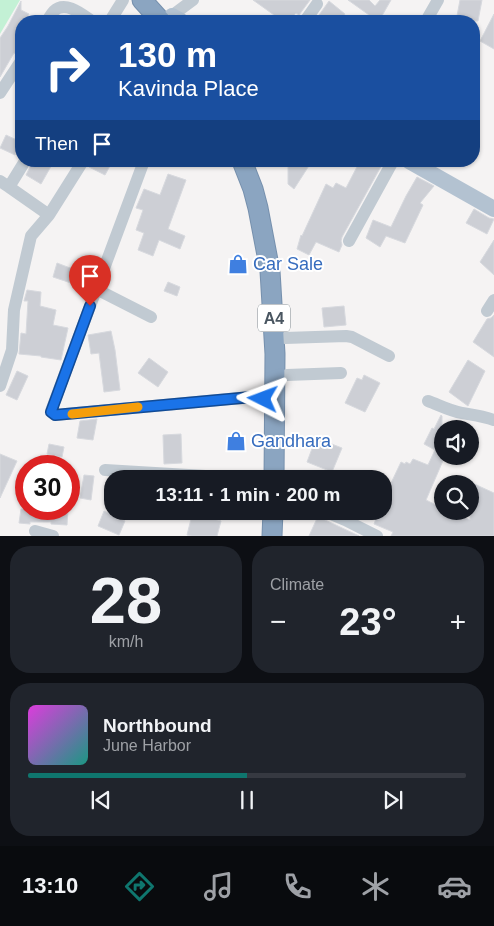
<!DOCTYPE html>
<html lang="en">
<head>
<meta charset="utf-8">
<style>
	body { margin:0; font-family:Helvetica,sans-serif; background:#20242c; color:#f1f3f6; height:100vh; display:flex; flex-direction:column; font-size:19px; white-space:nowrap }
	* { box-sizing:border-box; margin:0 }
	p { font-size:16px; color:#9ea1a6 }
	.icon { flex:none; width:28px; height:28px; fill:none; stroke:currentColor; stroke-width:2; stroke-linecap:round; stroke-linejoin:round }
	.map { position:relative; height:536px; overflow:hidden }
	.panel { display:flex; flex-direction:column; gap:10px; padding:10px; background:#0d0f14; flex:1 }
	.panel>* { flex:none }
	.guide { position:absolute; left:15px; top:15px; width:465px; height:152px; border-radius:20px; box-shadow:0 1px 4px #0004; background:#1a4fa0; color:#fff; overflow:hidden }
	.fabs { position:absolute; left:434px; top:420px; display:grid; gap:10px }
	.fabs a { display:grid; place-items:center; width:45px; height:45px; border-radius:50%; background:#171b24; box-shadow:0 1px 4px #0004; font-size:25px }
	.speed { position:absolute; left:15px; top:455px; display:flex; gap:10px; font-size:25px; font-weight:700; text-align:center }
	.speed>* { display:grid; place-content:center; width:65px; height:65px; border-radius:50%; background:#171b24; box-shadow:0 1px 4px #0004; line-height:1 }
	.speed .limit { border:8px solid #d22; background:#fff; color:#111 }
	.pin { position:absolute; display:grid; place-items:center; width:42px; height:42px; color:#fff; margin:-51px -21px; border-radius:50% 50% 50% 0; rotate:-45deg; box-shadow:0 0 5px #0007 }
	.pin .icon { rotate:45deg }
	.me { position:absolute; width:55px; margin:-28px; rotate:273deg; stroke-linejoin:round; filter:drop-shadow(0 0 4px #0008) }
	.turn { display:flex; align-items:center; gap:18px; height:105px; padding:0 20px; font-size:22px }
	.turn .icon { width:65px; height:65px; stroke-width:2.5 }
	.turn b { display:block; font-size:35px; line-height:42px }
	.then { display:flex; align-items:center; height:48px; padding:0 20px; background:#0003; gap:10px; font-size:19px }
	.big { font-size:38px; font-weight:800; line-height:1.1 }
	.panel .card { flex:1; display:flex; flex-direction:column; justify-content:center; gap:8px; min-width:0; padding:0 18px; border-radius:20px; background:#20242c }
	.panel .dial { align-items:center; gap:0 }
	.dial b { font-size:65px; line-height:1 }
	.song { display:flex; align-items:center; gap:15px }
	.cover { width:60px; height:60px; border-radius:8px; background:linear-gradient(135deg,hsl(300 70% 55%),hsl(170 70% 35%)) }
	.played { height:5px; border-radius:2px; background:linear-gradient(90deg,#0f766e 50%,#363941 50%) }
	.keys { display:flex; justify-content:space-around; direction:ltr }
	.heat { display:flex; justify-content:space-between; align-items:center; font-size:28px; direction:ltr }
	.panel .tiles { flex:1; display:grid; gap:10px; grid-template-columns:1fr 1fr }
	.card:last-child { grid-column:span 2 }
	.trip { position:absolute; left:104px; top:470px; width:288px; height:50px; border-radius:20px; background:#171b24; box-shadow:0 1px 4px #0004; font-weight:800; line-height:50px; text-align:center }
	.tabs { display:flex; height:80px; justify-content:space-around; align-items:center; background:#090b0e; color:#9ea1a6 }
	.tabs .icon { width:35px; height:35px }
	.tabs .active { color:#0f766e }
	.tabs b { font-size:22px; color:#f1f3f6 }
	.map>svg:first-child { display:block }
</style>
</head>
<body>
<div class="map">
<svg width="494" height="536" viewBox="0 0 494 536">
	<rect width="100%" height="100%" fill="#f5f3f3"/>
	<path fill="#c3f1d5" d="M0,0H20L0,34Z"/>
	<path fill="#cdcfd5" stroke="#d7d9de" d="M253,0H310L299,15L296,13L288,21H268L274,15Z
		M348,0H369L375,6L380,0H391L379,21H364L369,15Z
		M460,0H482L478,21H456Z
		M21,1V10L29,14L25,21H21V48L18,53L17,54L14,53L0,77V38L8,26Z
		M329,1L345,14L340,21H322L317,18Z
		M494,14V49L480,41Z
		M6,135L21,142L15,155L0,148Z
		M33,161H54L41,184L26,175Z
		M91,161H106L111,164L105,175L89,167Z
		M290,161H312L294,189L288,184V166Z
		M360,161H384L342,237L341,241L342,245L339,252L316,242L309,255L297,249L301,235L302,236L326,184L333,188L336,183L346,188Z
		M168,174L186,180L168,229L185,236L180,249L159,240L153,256L138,250L144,233L136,230L143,210L136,208L144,189L160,195Z
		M417,177L434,186L420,203L423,205L405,243L386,236L380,247L366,238L373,220L391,227L406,196Z
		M474,209L489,218L494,219L487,234L466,223Z
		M494,240V275L480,262Z
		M57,263L78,271L74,284L53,277Z
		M168,282L180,287L177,296L164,291Z
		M27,290L41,292L40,306L56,310L53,325L68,328L61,360L41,357V356L19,354L21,333L26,334L28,301H24Z
		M344,306L346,325L324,327L322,308Z
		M494,315V357L473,342L487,319L491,318Z
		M111,331L115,350L120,390L104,392L99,353L91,354L88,335Z
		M149,358L168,372L158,387L138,373Z
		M468,360L485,371L468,406L449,392Z
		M17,371L28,376L17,400L6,395Z
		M364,375L380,383L365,412L345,403L357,378L362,380Z
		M441,415L442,416V456H445L426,500L442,508V511H450L470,520V482L494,493V536H391L393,532L374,524L379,511H382V502L401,462L405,464L406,462L410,464L413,459L428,465L435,450L424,444L432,428L434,429Z
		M97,419L93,440L77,438L80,421Z
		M181,434L182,463L164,464L163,435Z
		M316,438L342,448L332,472L307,462Z
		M49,444L64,447L62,457L47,454Z
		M0,454L17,461L0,498Z
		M84,475L94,476L91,500L80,498Z
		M21,509H68L67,525L51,524V522H30V524L19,523Z
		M104,511L125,521L119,535L98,526Z
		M193,511H216L214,519L221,521L217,536H192L187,535Z
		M318,516L321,518L359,536H309Z"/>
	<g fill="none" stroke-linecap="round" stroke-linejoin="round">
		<defs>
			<path id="highway" d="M142,0L161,21
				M242,161L253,189L258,208L270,271L275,354L274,479
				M272,536L273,511"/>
		</defs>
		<use href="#highway" stroke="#7690ad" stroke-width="21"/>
		<path stroke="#c1cad2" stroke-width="12" d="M166,20L193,0
			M47,21C49,18 51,14 54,11C65,0 82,14 92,21
			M110,21L123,0
			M305,21L317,4
			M426,21L438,0
			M0,93L21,61
			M144,161L51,411L55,415L263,396
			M0,181L9,187L49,215
			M9,187L25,161
			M349,241L393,161
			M96,289L151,317
			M487,311L494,300
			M285,338L346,336L352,337L389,356
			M287,375L341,373
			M0,386L12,350L14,310L31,236L49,215L83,161
			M428,401C439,405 450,411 462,413C473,415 483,416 494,420
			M105,470L257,479
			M324,511L345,520L377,536
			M35,531L53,536"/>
		<path stroke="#b3c2d1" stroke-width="16" d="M172,16L181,21
			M409,161L494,209"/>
		<use href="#highway" stroke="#8ba5c1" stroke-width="19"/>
	</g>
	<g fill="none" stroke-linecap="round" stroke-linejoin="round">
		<defs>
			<path id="route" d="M90,306L51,412L55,415L263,396V399"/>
		</defs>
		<use href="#route" stroke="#114b97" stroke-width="12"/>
		<use href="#route" stroke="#1a73e8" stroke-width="9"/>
		<path stroke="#f59e0b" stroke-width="9" d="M72,414L138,407"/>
	</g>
	<defs>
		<symbol id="shop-bare" viewBox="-9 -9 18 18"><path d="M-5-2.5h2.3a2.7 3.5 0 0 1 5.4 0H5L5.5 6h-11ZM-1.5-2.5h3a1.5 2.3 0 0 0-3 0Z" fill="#3f7fe0" stroke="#fff" stroke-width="2.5" paint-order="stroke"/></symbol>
	</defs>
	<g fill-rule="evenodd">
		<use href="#shop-bare" x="224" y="250" width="28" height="28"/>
		<use href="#shop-bare" x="222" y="427" width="28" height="28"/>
	</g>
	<g text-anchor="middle" stroke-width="4" stroke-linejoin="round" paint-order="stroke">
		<rect fill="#fff" stroke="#808990" stroke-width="1" x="258" y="304.5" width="32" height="27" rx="4"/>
		<g font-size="16" font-weight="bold" fill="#4a5661">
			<text x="274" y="324">A4</text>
		</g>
		<g font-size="18" fill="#366cbe" stroke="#fff" text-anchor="start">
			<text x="253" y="270">Car Sale</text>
			<text x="251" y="447">Gandhara</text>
		</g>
	</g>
</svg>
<div class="fabs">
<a><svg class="icon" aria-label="sound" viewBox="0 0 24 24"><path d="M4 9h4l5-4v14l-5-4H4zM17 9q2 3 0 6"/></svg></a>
<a><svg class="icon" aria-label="search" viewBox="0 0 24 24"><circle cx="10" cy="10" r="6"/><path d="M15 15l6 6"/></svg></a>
</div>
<div class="speed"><div class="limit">30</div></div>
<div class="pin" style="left:90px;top:306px;background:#d93025"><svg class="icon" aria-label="arrive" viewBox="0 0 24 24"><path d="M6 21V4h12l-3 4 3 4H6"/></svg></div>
<svg class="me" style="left:263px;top:399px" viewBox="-20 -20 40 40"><path d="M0-17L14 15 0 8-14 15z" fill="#1a73e8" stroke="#fff" stroke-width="4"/></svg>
<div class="trip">13:11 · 1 min · 200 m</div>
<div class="guide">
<div class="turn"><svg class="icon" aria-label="right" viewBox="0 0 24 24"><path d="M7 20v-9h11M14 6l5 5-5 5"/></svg><div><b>130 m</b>Kavinda Place</div></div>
<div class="then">Then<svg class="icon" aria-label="arrive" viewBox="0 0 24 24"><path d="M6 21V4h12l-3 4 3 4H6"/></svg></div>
</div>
</div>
<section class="panel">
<div class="tiles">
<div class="card dial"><b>28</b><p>km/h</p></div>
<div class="card"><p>Climate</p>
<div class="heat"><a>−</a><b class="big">23°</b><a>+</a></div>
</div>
<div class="card">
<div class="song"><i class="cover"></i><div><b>Northbound</b><p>June Harbor</p></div></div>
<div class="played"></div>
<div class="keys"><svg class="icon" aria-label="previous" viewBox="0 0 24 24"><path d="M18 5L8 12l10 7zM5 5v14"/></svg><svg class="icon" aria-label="pause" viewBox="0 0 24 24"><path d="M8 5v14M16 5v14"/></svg><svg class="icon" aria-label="next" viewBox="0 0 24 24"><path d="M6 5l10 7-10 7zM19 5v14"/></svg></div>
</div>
</div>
</section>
<nav class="tabs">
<b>13:10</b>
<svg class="icon active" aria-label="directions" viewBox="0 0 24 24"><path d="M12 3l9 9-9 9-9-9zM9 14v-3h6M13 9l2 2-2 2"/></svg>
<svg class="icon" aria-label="music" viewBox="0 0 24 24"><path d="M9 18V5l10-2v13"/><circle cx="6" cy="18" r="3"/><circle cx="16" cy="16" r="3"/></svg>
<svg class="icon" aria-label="phone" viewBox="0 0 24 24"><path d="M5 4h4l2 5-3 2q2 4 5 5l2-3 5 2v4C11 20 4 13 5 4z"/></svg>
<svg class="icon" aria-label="climate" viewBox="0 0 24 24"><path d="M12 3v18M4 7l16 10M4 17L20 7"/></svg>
<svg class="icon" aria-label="car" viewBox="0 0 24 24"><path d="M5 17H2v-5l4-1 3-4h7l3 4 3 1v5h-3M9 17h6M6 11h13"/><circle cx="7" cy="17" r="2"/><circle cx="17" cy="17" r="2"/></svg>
</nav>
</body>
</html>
